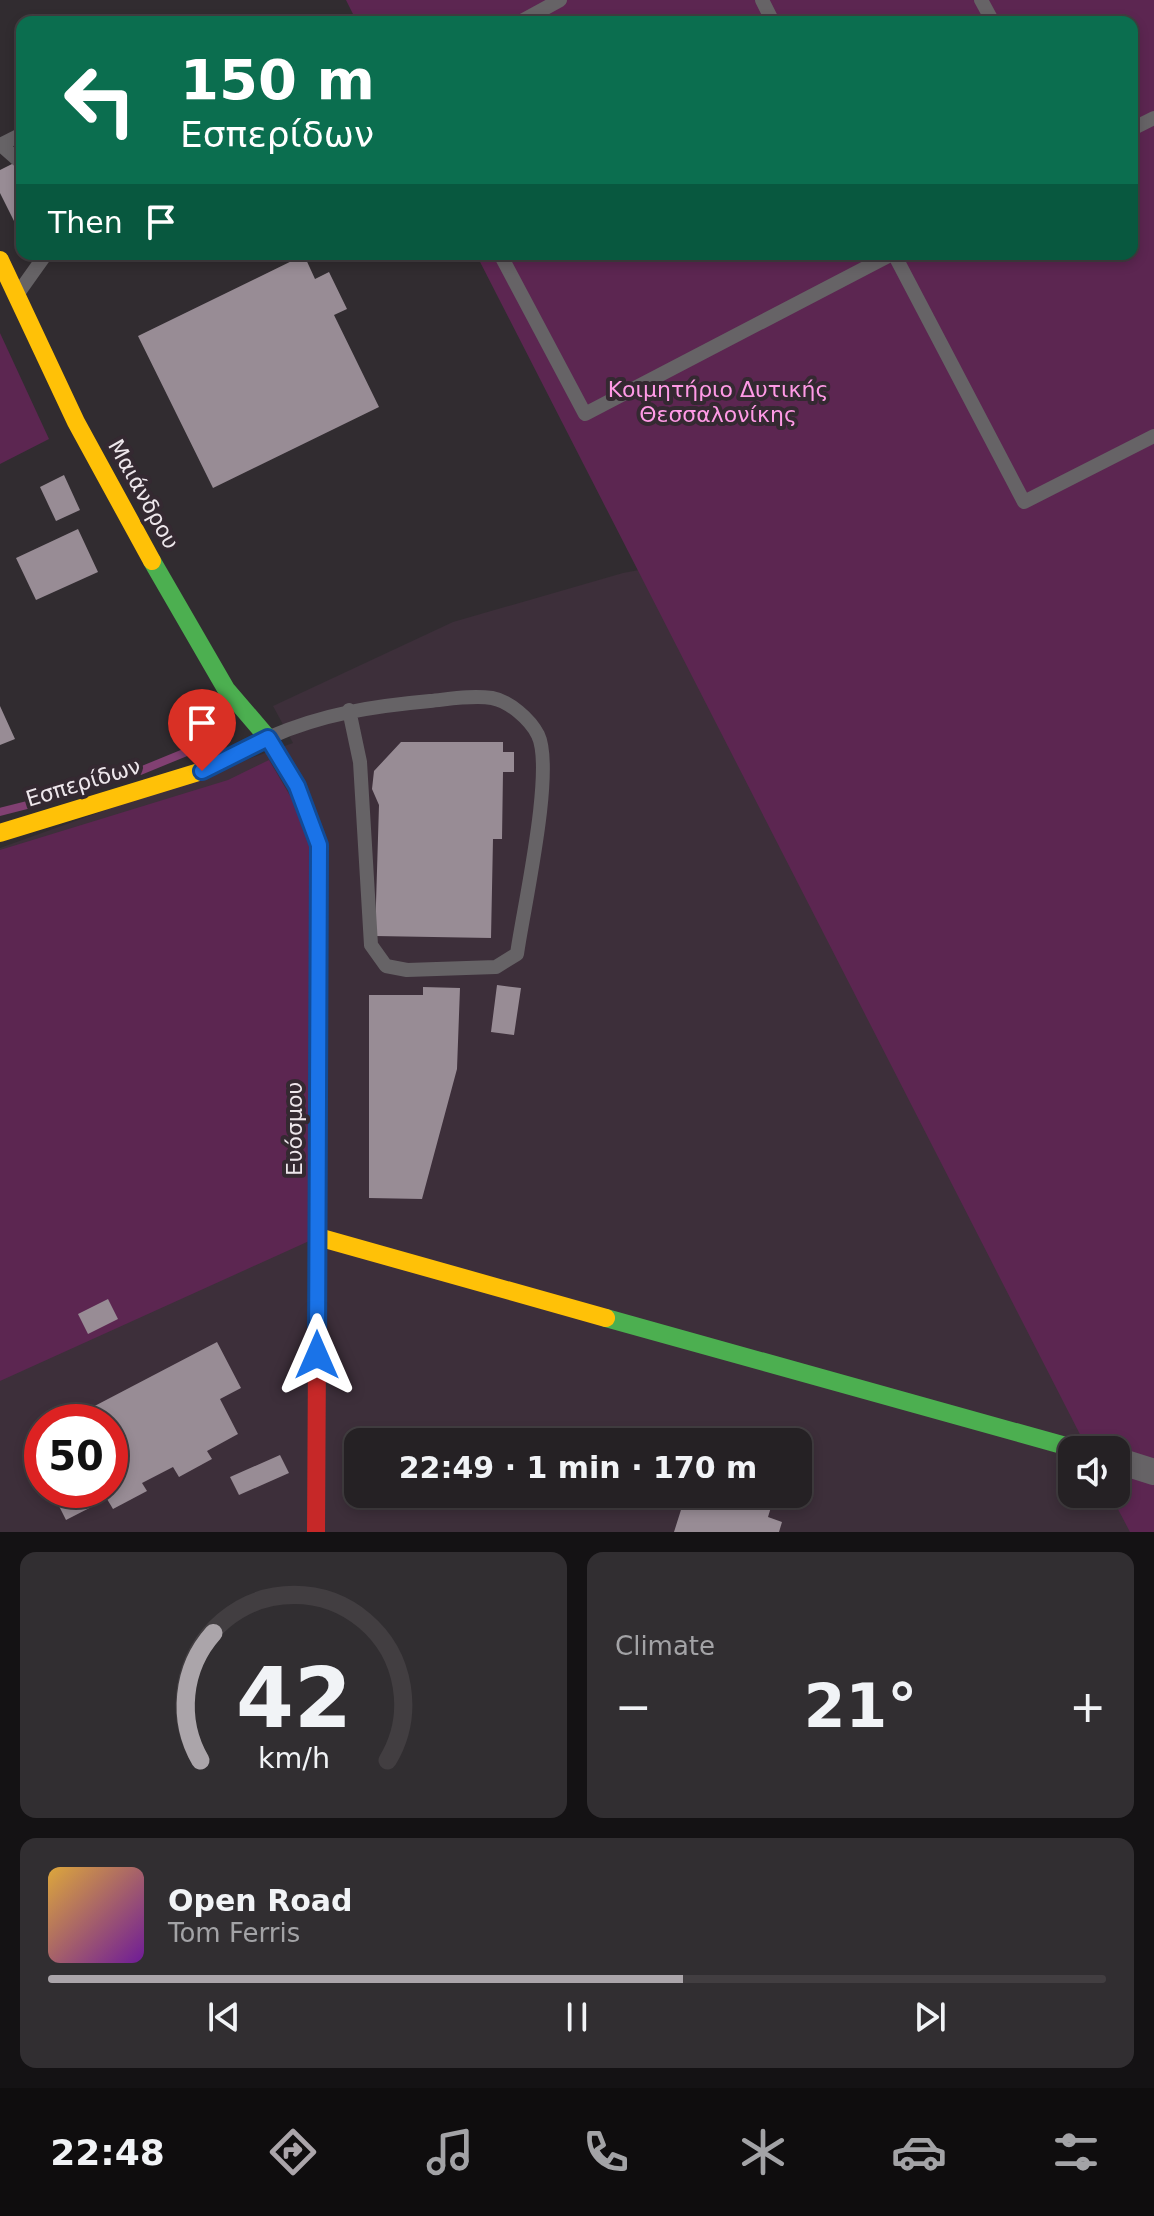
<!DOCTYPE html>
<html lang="en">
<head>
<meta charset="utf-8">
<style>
	body { margin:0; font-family:"DejaVu Sans",sans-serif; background:#312e31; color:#f1f3f6; height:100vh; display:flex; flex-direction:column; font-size:30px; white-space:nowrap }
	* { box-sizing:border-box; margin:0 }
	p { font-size:26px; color:#a3a3a6 }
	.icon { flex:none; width:44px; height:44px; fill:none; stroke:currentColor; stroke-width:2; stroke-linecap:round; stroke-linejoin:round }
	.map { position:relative; height:1532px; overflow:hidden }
	.panel { display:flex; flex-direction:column; gap:20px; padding:20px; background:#141214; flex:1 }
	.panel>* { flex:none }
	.banner { position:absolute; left:16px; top:16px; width:1122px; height:244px; border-radius:16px; box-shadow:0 4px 12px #0003,0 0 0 2px #423e41; background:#0b6e4f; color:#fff; overflow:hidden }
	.buttons { position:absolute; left:1058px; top:1436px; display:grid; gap:16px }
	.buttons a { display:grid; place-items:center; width:72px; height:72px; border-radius:16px; background:#252124; box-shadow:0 4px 12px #0003,0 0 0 2px #423e41; font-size:40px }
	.speed { position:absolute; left:24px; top:1404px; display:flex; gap:16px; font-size:40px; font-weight:700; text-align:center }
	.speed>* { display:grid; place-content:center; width:104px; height:104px; border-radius:50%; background:#252124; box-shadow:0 4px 12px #0003,0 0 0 2px #423e41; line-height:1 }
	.speed .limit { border:12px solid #d22; background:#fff; color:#111 }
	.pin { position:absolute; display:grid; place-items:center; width:68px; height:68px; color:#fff; margin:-82px -34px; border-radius:50% 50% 50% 0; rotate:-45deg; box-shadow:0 0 8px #0007 }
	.pin .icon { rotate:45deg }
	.me { position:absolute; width:88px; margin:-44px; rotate:0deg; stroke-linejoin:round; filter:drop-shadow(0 0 6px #0008) }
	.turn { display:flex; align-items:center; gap:28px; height:168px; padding:0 32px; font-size:36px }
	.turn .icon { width:104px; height:104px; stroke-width:2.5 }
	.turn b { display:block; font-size:56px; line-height:68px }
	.then { display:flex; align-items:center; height:76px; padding:0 32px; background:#0003; gap:16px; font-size:30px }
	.big { font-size:60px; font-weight:600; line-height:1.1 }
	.panel .card { flex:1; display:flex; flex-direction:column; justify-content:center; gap:12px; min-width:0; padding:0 28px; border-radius:16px; background:#312e31 }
	.panel .dial { align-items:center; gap:0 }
	.dial svg { height:208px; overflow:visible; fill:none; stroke:#423e41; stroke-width:7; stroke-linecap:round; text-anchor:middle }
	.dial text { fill:#f1f3f6; stroke:none }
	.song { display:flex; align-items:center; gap:24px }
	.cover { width:96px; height:96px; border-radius:12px; background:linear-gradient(135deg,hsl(40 70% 55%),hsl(280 70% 35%)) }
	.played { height:8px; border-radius:4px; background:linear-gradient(90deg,#aba5aa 60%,#423e41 60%) }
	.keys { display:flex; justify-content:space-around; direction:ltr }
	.heat { display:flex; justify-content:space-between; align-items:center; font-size:44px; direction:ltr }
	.panel .tiles { flex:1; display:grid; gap:20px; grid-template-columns:1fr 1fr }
	.card:last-child { grid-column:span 2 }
	.trip { position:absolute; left:344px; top:1428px; width:468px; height:80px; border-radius:16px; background:#252124; box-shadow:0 4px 12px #0003,0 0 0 2px #423e41; font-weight:600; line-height:80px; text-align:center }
	.tab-bar { display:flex; height:128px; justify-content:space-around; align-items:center; background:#0f0d0e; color:#a3a3a6 }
	.tab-bar .icon { width:56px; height:56px }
	.tab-bar .on { color:#aba5aa }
	.tab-bar b { font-size:36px; color:#f1f3f6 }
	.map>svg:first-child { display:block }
</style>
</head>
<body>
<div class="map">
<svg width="1154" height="1532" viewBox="0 0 1154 1532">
	<rect width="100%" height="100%" fill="#312c30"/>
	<path fill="#3d2f3a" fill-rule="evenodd" d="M1154,521V1532H0V848L293,743L273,706L453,622L623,573L889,523ZM42,1422H110V1490H42ZM358,1442H798V1494H358ZM1072,1450H1116V1494H1072Z"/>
	<path fill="#5c2651" d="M346,0H1154V1532H1130L1110,1494H1116V1450H1088L476,254H1132V22H357Z
		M0,333L49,439L0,464Z
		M269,760L319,845L318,1237L0,1381V850L228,780Z"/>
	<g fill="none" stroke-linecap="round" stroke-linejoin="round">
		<path stroke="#814072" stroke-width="8" d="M140,771L206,744
			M0,812L39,802"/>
	</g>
	<path fill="#988c95" d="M22,159V237L0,193V170Z
		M304,255L315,279L329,272L347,309L334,315L379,407L213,488L138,336Z
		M64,475L80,510L56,521L40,487Z
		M78,529L98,572L36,600L16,558Z
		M0,706L15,739L0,745Z
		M401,742H503V752H514V772H503L502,839H493L491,938L375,936L379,805L372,789L374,771Z
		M497,985L521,988L514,1035L491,1032Z
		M423,987L460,988L457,1069L422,1199L369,1198V995H423Z
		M108,1299L118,1319L88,1334L78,1314Z
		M217,1342L241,1388L220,1399L238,1434L207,1451L212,1459L179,1477L173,1467L142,1483L147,1491L113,1509L107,1499L66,1520L51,1490H110V1422H64Z
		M42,1433V1473L26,1442Z
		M280,1455L289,1473L239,1495L230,1477Z
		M686,1494H775L768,1517L782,1522L779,1532H674Z"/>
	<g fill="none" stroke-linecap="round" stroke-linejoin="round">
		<path stroke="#666366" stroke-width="14" d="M762,0L773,22
			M981,0L993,22
			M520,22L560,0
			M1132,129L1154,118
			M0,145L22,134
			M1,145L18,160
			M500,254L585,414L892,254
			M894,254L1024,502L1154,436
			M19,292L46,254
			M270,737C322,714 374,706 430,701C450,699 472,695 492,698C509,701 530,719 538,735C555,770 523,910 517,954L496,967L407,970L386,966L371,945L360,762L349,710"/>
		<path stroke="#666366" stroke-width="26" d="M1116,1460L1154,1472"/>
		<path stroke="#4caf50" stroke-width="18" d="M152,561L226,689L268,738L297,786L319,845L317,1354
			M606,1318L1080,1450"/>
		<path stroke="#ffc107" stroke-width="18" d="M0,260L76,422L152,561
			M0,833L202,771L268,738
			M318,1237L606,1318"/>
		<path stroke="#c62828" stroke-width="18" d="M316,1532L317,1354"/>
	</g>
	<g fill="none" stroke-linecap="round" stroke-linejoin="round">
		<defs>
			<path id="route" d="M202,771L268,738L297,786L319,845L317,1355"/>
		</defs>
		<use href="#route" stroke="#114b97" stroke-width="20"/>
		<use href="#route" stroke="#1a73e8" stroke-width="14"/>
	</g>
	<g text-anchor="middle" stroke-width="8" stroke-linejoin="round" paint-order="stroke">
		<g font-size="22" fill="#ff9ae6" stroke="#342931">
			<text x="718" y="397">Κοιμητήριο Δυτικής<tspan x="718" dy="25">Θεσσαλονίκης</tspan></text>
		</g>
		<g font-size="22" fill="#ede6eb" stroke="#342931">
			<text transform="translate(144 494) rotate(61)" y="8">Μαιάνδρου</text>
			<text transform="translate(83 782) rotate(-17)" y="8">Εσπερίδων</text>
			<text transform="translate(294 1129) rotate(-90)" y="8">Ευόσμου</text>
		</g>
	</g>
</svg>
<div class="buttons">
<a><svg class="icon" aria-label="sound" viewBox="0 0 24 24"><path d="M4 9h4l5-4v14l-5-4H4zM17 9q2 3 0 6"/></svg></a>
</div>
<div class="speed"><div class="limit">50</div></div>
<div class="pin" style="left:202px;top:771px;background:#d93025"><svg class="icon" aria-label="arrive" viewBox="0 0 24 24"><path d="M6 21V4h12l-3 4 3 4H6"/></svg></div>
<svg class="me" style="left:317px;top:1355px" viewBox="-20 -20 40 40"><path d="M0-17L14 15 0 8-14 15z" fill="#1a73e8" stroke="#fff" stroke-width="4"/></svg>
<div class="trip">22:49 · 1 min · 170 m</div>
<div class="banner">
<div class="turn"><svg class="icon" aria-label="left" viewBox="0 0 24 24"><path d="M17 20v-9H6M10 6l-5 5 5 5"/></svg><div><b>150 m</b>Εσπερίδων</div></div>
<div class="then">Then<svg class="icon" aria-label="arrive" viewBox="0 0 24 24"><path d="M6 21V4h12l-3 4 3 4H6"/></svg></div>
</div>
</div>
<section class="panel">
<div class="tiles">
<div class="card dial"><svg viewBox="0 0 100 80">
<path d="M14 69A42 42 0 1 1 86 69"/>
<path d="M14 69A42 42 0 0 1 19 20" stroke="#aba5aa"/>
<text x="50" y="56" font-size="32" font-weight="700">42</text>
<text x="50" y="72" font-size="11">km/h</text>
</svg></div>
<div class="card"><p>Climate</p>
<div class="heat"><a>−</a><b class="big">21°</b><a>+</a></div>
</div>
<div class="card">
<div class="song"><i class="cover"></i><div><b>Open Road</b><p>Tom Ferris</p></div></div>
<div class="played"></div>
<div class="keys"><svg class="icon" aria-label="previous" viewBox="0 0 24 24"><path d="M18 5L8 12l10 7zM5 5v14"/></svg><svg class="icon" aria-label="pause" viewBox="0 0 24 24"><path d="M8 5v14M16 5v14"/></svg><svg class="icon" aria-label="next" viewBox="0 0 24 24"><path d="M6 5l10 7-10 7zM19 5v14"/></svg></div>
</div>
</div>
</section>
<nav class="tab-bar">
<b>22:48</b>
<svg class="icon on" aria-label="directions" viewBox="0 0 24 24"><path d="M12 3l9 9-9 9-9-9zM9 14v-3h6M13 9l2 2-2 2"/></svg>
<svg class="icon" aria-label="music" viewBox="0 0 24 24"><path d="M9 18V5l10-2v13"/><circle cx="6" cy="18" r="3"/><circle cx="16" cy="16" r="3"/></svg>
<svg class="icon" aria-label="phone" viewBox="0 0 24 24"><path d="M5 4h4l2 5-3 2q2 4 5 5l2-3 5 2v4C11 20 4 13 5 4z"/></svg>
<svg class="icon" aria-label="climate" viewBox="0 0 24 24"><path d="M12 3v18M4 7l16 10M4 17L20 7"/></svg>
<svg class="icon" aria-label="car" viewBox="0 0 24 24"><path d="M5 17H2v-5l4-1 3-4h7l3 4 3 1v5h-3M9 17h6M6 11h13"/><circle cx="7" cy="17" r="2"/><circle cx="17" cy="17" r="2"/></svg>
<svg class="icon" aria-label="filters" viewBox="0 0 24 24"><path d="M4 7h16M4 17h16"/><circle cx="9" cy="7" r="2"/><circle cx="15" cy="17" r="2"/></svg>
</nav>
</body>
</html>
